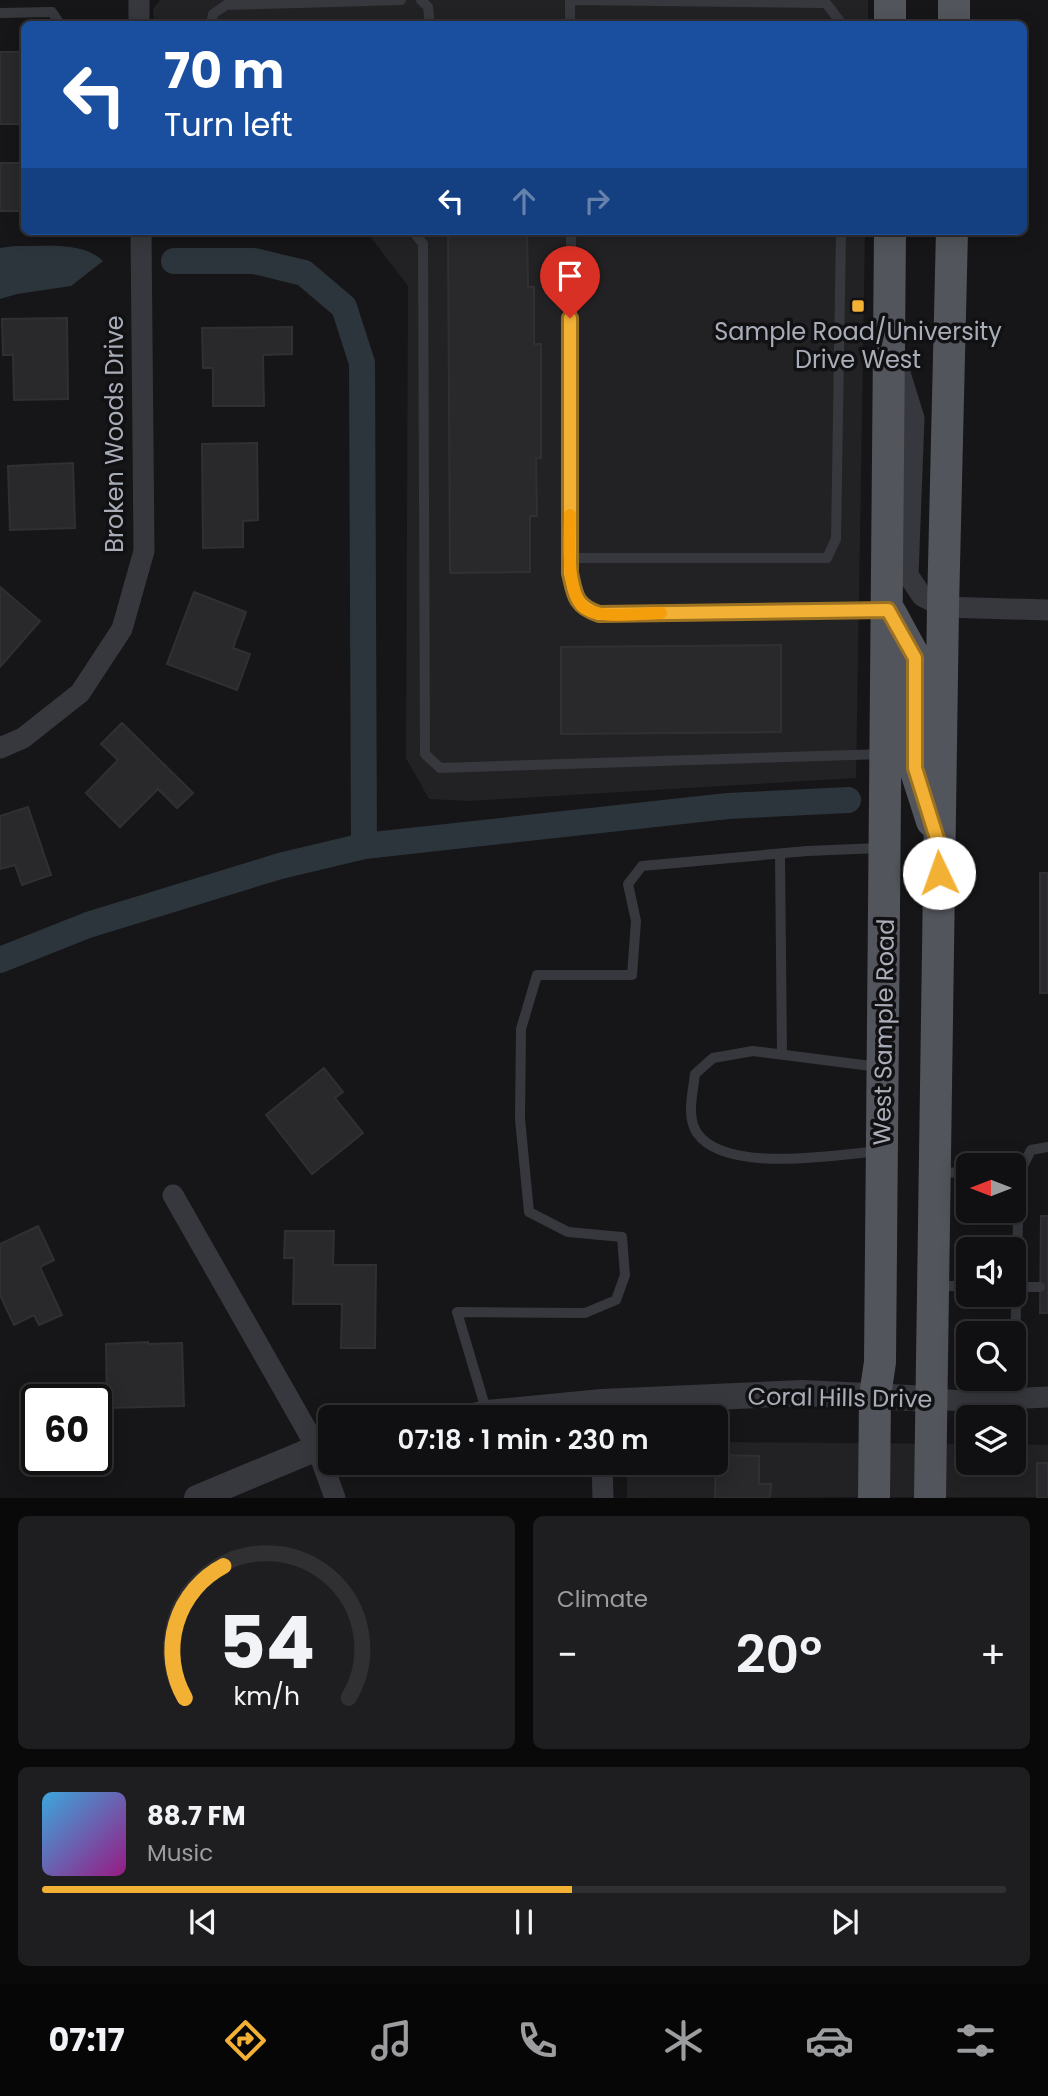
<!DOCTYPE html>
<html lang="en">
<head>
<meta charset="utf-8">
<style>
	body { margin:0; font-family:Poppins,sans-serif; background:#1e1e20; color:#f1f3f6; height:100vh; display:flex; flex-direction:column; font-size:26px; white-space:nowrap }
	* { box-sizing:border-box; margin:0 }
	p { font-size:23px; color:#9c9d9f }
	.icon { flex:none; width:38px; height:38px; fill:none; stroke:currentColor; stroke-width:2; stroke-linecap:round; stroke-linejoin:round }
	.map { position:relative; height:1498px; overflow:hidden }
	.side { display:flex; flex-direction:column; gap:18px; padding:18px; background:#09090a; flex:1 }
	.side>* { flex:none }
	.hud { position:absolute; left:21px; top:21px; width:1006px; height:214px; border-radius:10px; box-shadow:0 4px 18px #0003,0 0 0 2px #303032; background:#1a4fa0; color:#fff; overflow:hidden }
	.needle { width:46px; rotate:270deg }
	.controls { position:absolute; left:956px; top:1153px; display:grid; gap:14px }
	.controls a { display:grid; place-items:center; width:70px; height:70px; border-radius:10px; background:#101012; box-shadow:0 4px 18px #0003,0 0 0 2px #303032; font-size:35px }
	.speed { position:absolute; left:21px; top:1384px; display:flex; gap:14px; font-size:35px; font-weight:700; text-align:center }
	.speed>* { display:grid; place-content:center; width:91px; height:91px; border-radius:50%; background:#101012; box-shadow:0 4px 18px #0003,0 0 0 2px #303032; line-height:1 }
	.speed .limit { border:4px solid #111; border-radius:10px; background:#fff; color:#111 }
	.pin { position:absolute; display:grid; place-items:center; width:60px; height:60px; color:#fff; margin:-72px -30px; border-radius:50% 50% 50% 0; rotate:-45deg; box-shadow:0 0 7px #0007 }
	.pin .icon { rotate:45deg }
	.me { position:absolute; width:77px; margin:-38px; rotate:357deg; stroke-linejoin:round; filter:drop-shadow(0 0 5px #0008) }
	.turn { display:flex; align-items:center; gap:24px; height:147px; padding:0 28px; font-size:32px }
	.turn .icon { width:91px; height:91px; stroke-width:2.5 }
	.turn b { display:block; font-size:49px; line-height:60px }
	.lanes { display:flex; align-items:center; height:66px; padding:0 28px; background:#0003; justify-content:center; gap:35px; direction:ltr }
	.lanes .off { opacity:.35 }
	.big { font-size:52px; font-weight:600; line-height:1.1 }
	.side .tile { flex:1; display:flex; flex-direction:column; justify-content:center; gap:10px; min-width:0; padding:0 24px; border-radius:10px; background:#1e1e20 }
	.side .dial { align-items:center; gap:0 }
	.dial svg { height:182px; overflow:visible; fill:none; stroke:#303032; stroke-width:7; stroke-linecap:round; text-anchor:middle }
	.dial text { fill:#f1f3f6; stroke:none }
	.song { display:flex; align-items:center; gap:21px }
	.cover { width:84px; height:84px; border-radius:10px; background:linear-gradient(135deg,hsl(200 70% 55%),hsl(310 70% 35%)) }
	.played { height:7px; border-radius:4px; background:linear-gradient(90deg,#f2b134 55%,#303032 55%) }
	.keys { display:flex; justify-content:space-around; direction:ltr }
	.heat { display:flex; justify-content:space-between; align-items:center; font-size:38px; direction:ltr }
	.side .tiles { flex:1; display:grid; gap:18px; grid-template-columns:1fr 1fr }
	.tile:last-child { grid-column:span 2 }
	.trip { position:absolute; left:318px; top:1405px; width:410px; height:70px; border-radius:10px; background:#101012; box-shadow:0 4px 18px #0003,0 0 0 2px #303032; font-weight:600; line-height:70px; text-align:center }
	.tabs { display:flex; height:112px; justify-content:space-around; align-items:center; background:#060607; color:#9c9d9f }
	.tabs .icon { width:49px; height:49px }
	.tabs .current { color:#f2b134 }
	.tabs b { font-size:32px; color:#f1f3f6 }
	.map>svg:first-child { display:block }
</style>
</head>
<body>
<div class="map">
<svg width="1048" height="1498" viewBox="0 0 1048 1498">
	<rect width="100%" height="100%" fill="#161618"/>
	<path fill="#222225" d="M160,0H868V24H154L153,9Z
		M366,231H865L856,778L469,801L429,799L406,758L408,286Z
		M716,1442L968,1444V1463H1013V1444L1048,1445V1497L627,1498V1463H716Z"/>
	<path fill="#2c353c" d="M15,246C43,247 82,240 103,261L71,286L17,294L0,299V248Z"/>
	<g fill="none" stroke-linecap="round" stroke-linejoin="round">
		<path stroke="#2c353c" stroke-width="26" d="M174,261H254L304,273L344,307L362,363L364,846
			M0,960L88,925L280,866L364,846L728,806L848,800"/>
	</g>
	<path fill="#29292c" stroke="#303034" stroke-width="2" d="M0,52H24V124H0Z
		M0,163H24V211H0Z
		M448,231H527L528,287H534V344H541V458H536L537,516H530V572L450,573Z
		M67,318L68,399L14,400L13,355H3L2,319Z
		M292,327V354L263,355L264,406H213V368H203L202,328Z
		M257,443L258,520L243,521V547L203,548L202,444Z
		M73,463L75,528L10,530L8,466Z
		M0,587L40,621L0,667Z
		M194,592L246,612L233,648L250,654L237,690L167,664Z
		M781,645V732L561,734V647Z
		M122,723L193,793L177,808L158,789L120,827L86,793L118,760L101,744Z
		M28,807L51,875L22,885L15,865L0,869V816Z
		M1040,873H1048V993H1040Z
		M324,1068L343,1092L335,1098L363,1133L312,1174L266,1115Z
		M1041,1216H1048V1313H1040Z
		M38,1226L54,1260L40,1267L62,1315L39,1325L34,1315L14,1325L0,1295V1244Z
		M285,1231H334L333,1265H376L375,1348H341L342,1304H293L294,1258H284Z
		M148,1342V1344L182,1343L184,1406L107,1408L106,1344Z
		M716,1455L759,1456V1484H771L770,1498H715Z
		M1037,1463H1048V1498H1037Z"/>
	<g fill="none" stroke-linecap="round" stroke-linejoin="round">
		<path stroke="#37383d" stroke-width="10" d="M421,0L428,7L430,24
			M570,0V24
			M575,0L826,3L842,24
			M0,13L52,12L60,24
			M211,24L213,14L226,5L401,0
			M413,231L423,244L425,754L440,768L884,754
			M571,231V573C575,595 575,606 599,614L886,610
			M571,558H827L836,539L841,231
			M780,855L782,1054
			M879,1067L753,1051L713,1058L695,1074C693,1093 686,1116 697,1133C725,1174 837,1155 880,1151
			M938,1172L968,1173
			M936,1286H968
			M1013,1287H1040
			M1014,1398L1019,1174L1031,1150L1048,1147
			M487,1413L457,1312L585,1313L616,1300L625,1275L622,1237L568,1232L529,1212L520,1119L521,1029L537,975H632L636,921L628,884L642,866L807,851L880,848"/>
		<path stroke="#37383d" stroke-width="21" d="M139,0V24
			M896,360L914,418L908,575L922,596L943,607L1048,610
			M0,748L23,738L80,693L122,629L144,551L141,231
			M173,1195L317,1448L335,1498
			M932,1399L965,1401L1048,1397
			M602,1463L603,1498"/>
		<path stroke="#37383d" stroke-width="26" d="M465,1418L487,1413L602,1402L802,1393L932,1399
			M197,1498L317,1448L331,1446"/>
		<path stroke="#53555c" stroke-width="32" d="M890,24V0
			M954,24V0
			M890,612L915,658V768L932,821
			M874,1498L875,1396L880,1362L890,231
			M930,1498L943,607L952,231"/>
	</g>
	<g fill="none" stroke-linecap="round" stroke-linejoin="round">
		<defs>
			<path id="route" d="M570,318V573C575,595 575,606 599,614L888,610L915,658V768L939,845V873"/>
		</defs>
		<use href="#route" stroke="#9d7322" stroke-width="18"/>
		<use href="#route" stroke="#f2b134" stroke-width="12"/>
		<path stroke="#f59e0b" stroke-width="12" d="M570,515C570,537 565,597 586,609C601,619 642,613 661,613"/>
	</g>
	<rect fill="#f2b134" stroke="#111113" stroke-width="2.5" x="851" y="299" width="14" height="14" rx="3.5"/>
	<g text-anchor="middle" stroke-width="7" stroke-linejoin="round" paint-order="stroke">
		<g font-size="24" fill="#a8adb8" stroke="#111113">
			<text x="858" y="340">Sample Road/University<tspan x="858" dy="28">Drive West</tspan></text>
		</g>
		<g font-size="24" fill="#a8adb8" stroke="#111113">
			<text transform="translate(115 434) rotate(-90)" y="8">Broken Woods Drive</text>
			<text transform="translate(884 1032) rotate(-89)" y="8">West Sample Road</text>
			<text transform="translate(840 1398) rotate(1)" y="8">Coral Hills Drive</text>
		</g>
	</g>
</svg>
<div class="controls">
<a><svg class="needle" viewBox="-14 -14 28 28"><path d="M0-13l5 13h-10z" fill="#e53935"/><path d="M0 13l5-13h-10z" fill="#9c9d9f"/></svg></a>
<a><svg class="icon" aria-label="sound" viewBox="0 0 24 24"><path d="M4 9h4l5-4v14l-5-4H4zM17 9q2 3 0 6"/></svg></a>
<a><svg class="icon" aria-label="search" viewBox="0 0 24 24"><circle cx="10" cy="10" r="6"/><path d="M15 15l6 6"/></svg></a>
<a><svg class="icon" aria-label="layers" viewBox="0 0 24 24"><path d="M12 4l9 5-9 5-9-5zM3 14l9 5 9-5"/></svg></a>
</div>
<div class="speed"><div class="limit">60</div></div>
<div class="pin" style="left:570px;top:318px;background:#d93025"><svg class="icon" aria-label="arrive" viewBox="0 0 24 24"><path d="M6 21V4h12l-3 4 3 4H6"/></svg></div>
<svg class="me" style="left:939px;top:873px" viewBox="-20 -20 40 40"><circle r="19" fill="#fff"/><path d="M0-13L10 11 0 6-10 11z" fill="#f2b134"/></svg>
<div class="trip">07:18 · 1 min · 230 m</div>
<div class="hud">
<div class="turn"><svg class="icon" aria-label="left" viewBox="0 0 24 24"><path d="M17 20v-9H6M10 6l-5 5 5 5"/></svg><div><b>70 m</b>Turn left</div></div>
<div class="lanes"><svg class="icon" aria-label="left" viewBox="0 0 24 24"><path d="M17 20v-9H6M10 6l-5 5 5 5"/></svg><svg class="icon off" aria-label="ahead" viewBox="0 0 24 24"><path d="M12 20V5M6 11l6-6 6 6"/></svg><svg class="icon off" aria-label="right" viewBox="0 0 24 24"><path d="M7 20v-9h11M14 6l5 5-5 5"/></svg></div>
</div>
</div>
<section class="side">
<div class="tiles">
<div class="tile dial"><svg viewBox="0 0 100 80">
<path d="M14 69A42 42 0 1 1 86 69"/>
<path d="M14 69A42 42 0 0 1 31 11" stroke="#f2b134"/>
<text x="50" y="56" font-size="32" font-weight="700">54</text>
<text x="50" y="72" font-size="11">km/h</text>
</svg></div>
<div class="tile"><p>Climate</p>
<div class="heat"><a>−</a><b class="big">20°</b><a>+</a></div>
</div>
<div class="tile">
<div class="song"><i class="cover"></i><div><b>88.7 FM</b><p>Music</p></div></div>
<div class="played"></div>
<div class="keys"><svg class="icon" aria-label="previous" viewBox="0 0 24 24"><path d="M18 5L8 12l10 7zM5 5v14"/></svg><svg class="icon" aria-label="pause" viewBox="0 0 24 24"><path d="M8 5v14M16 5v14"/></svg><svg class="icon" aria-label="next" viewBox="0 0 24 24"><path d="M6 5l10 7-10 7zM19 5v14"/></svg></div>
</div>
</div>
</section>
<nav class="tabs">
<b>07:17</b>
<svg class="icon current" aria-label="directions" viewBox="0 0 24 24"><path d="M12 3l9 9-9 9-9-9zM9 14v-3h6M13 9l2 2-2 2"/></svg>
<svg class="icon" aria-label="music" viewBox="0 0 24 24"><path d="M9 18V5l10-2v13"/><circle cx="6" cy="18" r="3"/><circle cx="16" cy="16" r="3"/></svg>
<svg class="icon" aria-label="phone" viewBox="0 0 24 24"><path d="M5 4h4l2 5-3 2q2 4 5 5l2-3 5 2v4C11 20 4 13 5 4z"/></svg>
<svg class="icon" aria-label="climate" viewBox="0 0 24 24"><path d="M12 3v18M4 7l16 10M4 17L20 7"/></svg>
<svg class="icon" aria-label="car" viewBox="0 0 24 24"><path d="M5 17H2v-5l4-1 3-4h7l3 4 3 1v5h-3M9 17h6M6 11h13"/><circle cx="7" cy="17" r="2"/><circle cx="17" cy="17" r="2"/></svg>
<svg class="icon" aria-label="filters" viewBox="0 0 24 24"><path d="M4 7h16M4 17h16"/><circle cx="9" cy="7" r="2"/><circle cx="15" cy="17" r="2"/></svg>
</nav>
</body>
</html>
